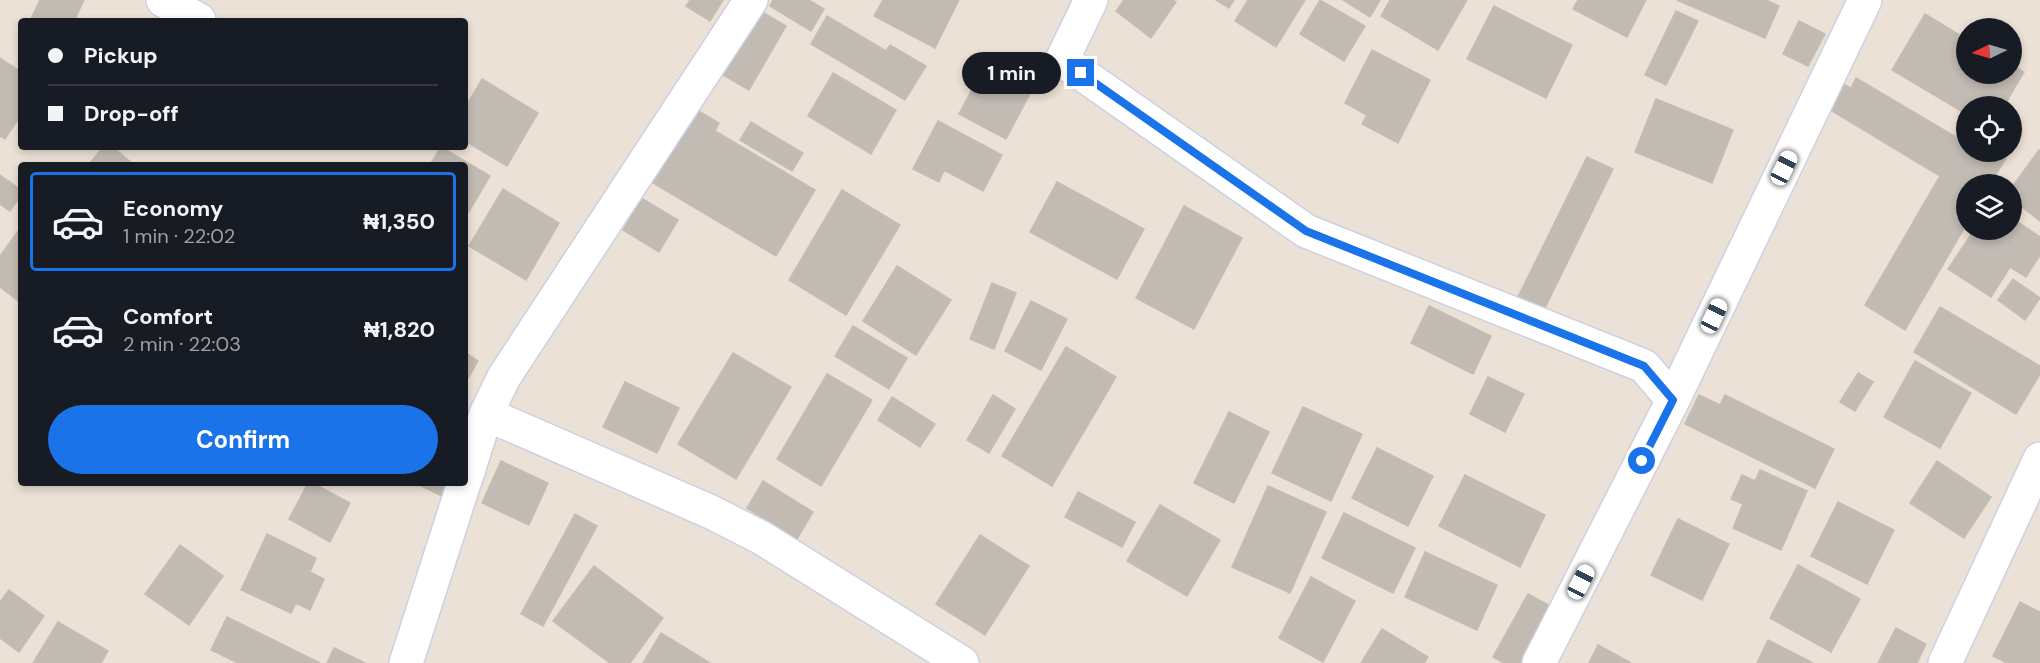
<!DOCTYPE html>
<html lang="en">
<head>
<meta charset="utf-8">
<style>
	:root { --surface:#171b24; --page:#20242c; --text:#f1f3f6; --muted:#9ea1a6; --line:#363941; --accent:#1a73e8 }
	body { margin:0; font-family:"DM Sans",sans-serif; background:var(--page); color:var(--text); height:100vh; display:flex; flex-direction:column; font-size:22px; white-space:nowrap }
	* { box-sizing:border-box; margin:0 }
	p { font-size:20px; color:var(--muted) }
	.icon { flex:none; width:33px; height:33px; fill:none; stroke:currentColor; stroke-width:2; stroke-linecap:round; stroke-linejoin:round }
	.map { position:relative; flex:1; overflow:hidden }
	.side { position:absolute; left:18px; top:162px; width:450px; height:324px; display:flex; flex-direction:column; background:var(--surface); border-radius:6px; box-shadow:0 3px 9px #0003 }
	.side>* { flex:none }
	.banner { position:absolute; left:18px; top:18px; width:450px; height:132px; border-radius:6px; box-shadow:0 3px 9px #0003; display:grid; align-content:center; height:132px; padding:0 30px; background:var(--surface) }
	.needle { width:39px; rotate:265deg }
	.tools { position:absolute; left:1956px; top:18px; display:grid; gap:12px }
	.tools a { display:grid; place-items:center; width:66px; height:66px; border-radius:50%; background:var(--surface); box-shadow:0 3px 9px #0003; font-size:30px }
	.end { position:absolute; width:27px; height:27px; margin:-14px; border:8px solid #1a73e8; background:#fff; box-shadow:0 0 0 3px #fff }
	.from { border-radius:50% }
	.bubble { position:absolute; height:42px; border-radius:21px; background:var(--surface); box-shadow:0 3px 9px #0003; font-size:20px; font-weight:700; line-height:42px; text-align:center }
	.car { position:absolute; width:18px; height:36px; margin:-18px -9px; border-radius:8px; box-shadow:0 0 4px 2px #0007; background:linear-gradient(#fff 24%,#345 0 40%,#fff 0 76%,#345 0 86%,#fff 0) }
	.banner b { display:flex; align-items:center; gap:21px; height:57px; font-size:22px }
	.banner b+b { border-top:2px solid var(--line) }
	.banner i { width:15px; height:15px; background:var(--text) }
	ul { padding:10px 0 0; list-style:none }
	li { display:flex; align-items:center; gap:18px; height:99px; margin:0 12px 9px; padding:0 18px; border:3px solid transparent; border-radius:6px }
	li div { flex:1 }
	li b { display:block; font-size:22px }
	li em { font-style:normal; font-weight:700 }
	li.current { border-color:var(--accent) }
	li>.icon { width:54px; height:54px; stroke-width:1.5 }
	.action { display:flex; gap:12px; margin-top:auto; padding:12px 30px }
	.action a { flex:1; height:69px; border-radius:36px; background:var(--accent); color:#fff; font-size:24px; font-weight:700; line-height:69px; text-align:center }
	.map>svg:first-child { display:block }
	.building { fill:#c2bbb4; stroke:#c5bdb1; stroke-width:1.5 }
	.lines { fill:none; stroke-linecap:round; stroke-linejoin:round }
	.minor-casing { stroke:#ccd1e1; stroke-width:36 }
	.minor { stroke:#fff; stroke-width:33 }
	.route { stroke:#1a73e8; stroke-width:8 }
</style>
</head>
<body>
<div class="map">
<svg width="2040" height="663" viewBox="0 0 2040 663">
	<rect width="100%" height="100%" fill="#ebe1d6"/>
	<path class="building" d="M40 0H84L74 21H30Z
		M690 0H723L710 21 686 6Z
		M773 0H809L824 9 811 31 770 6Z
		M883 0H959L935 48 874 16Z
		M1124 0H1173L1176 2 1151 38 1116 11Z
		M1216 0H1234L1229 8Z
		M1248 0H1305L1276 47 1235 21Z
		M1320 0 1365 26 1344 61 1300 34Z
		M1343 0H1380L1370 17Z
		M1390 0H1467L1438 50 1381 16Z
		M1578 0H1646L1627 37 1573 9Z
		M1677 0H1766L1779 6 1765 38Z
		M1494 6 1572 45 1546 98 1467 59Z
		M754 7 786 26 749 90 716 71Z
		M1676 11 1698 21 1666 85 1645 75Z
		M1925 14 1966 39V74H2012V65L2024 72 2004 106H1966V114L1892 70Z
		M827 16 886 51 890 45 926 66 905 100 811 44Z
		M1799 21 1825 34 1808 66 1783 54Z
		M1372 50 1430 80 1398 143 1362 124 1367 115 1345 103Z
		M0 58 21 72V115L5 139 0 136Z
		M988 59 1035 84 1006 139 959 114Z
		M833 73 896 110 871 154 808 116Z
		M1856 78 1966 143V152H1994L2006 158 1990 184H1966V225L1905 330 1865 305 1940 176 1827 108 1841 83 1851 88Z
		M482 79 538 113 507 166 465 141V108Z
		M1656 99 1733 130 1712 183 1635 152Z
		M697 110 719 123 715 131 815 190 776 256 653 183Z
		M938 121 1002 155 983 191 944 170 939 182 913 169Z
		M751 122 803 153 792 171 740 140Z
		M103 147H113L134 165H90L89 164Z
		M441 147 490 176 465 218V165H430Z
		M2039 150H2040V221L2012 199V187Z
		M1587 157 1613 169 1544 310 1518 297Z
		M0 175 21 190V195L10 211 0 204Z
		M1057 182 1144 229 1117 279 1030 232Z
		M503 189 559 223 526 280 469 246Z
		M842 190 900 225 846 315 789 280Z
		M641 198 678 220 659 252 623 230Z
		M1184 206 1242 238 1194 329 1136 298Z
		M2012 218 2040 237V255L2026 277 2010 267 1991 297 1948 269 1974 230H2012Z
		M21 227V303L0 287V256Z
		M897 266 951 300 916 355 863 321Z
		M2013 279 2040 298 2025 320 1998 300Z
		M992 283 1016 293 994 349 970 339Z
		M1031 301 1067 319 1041 370 1005 351Z
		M1429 306 1491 336 1473 374 1411 343Z
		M1940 307 2040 366V374L2016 414 1914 352Z
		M853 326 907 358 889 389 835 356Z
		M1066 347 1116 377 1052 486 1002 456Z
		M465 352 478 361 465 384Z
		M733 353 791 387 736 479 678 444Z
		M1915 361 1971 393 1940 448 1884 417Z
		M1858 373 1873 382 1855 411 1840 402Z
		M827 374 872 400 821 486 777 459Z
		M1488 377 1524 394 1505 432 1470 414Z
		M625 382 679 408 657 453 603 427Z
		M993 395 1015 409 989 453 967 440Z
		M1699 395 1720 405 1725 395 1834 449 1815 488 1685 424Z
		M892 397 935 424 920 447 878 420Z
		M1303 407 1362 434 1331 501 1272 473Z
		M1229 412 1269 432 1234 503 1194 483Z
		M1377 448 1433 476 1408 526 1352 498Z
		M501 461 548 483 529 525 482 503Z
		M1937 461 1991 497 1964 538 1910 503Z
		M1760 470 1807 491 1781 550 1733 528 1743 504 1731 499 1742 475 1755 481Z
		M1465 475 1545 515 1520 567 1439 526Z
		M763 481 813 512 797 539 747 508Z
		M308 483H313L350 503 330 542 289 519Z
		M415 483H448L442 496Z
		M1268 486 1326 512 1290 593 1232 567Z
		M1078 492 1135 522 1122 547 1065 517Z
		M1838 502 1894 530 1867 584 1811 556Z
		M1160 505 1220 540 1187 596 1127 561Z
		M1344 513 1415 548 1393 593 1322 558Z
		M575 514 597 526 543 626 521 614Z
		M1678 519 1729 544 1702 600 1651 575Z
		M267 534 316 558 310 572 324 579 310 610 296 603 291 613 241 590Z
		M980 535 1029 566 985 635 936 604Z
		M180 545 223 576 189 625 145 594Z
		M1425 552 1497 585 1477 630 1405 597Z
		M1798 565 1860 599 1831 652 1770 618Z
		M594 566 663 618 630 663H610L553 621Z
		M1311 577 1355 601 1323 662 1279 638Z
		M9 590 44 616 19 652 0 638V602Z
		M1528 594 1554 608 1523 663H1504L1493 657Z
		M2020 602 2040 612V663H2007L1993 656Z
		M227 617 320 663H238L211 650Z
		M58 622 108 651 101 663H33Z
		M1896 628 1926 644 1917 663H1878Z
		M1382 629 1428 657 1424 663H1361Z
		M661 633 710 663H643Z
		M1768 640 1813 663H1757Z
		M1598 645 1631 663H1589Z
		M334 648 365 663H327Z"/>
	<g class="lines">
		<defs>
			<path id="minor" d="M163 0 199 20
				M1091 0 1062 60 1306 231 1644 366 1673 400
				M486 414 711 512 762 538 962 663
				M465 481 486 414 504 377 751 0
				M406 663 464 483
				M1539 663 1673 400 1865 0
				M1945 663 2040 459"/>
		</defs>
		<use href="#minor" class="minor-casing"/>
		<use href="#minor" class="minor"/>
	</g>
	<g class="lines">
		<path class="route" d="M1081 73 1306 231 1644 366 1673 400 1642 461"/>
	</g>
</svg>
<div class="tools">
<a><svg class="needle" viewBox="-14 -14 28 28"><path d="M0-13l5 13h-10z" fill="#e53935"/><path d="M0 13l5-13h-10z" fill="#9ea1a6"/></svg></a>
<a><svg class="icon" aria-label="locate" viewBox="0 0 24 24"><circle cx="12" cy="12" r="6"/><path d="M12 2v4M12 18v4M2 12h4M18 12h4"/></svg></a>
<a><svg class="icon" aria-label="layers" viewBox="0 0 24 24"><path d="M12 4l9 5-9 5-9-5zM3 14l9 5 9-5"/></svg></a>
</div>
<i class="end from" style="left:1642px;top:461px"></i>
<i class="end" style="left:1081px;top:73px"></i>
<div class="bubble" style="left:962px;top:52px;width:99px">1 min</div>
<i class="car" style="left:1784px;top:168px;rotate:26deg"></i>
<i class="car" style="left:1714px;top:316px;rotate:25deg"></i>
<i class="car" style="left:1581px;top:582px;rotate:27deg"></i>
<div class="banner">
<b><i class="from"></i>Pickup</b>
<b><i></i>Drop-off</b>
</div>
<section class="side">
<ul>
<li class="current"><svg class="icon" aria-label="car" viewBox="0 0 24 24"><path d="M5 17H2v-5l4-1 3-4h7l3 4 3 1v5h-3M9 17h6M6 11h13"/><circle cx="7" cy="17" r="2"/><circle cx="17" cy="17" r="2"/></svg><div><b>Economy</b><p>1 min · 22:02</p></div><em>₦1,350</em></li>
<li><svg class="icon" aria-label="car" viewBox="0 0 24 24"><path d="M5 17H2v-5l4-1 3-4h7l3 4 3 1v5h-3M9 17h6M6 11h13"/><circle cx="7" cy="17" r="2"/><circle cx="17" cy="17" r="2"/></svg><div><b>Comfort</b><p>2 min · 22:03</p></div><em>₦1,820</em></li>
</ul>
<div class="action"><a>Confirm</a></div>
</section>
</div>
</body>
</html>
